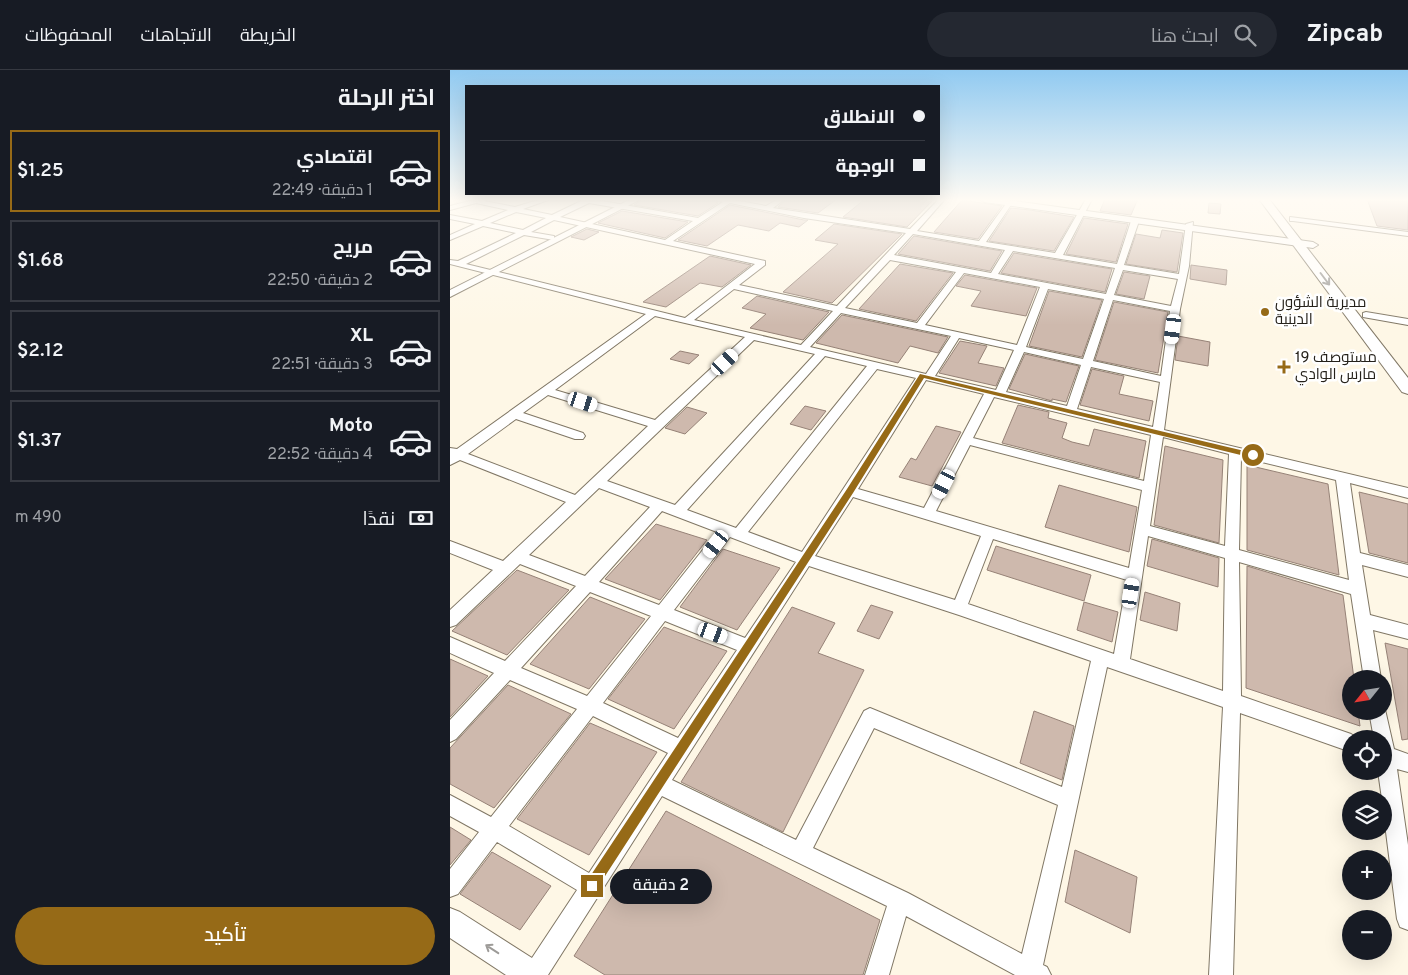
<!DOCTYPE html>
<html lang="ar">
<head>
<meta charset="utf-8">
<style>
	:root { --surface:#171b24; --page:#242831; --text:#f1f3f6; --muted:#9ea1a6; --line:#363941; --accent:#966a17 }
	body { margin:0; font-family:Overpass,Cairo,sans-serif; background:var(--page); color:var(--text); direction:rtl; height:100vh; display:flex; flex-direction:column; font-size:19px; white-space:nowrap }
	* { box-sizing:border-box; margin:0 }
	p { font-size:16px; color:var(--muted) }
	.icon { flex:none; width:28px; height:28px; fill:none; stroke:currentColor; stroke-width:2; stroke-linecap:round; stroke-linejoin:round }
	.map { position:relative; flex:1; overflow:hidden; direction:ltr }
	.side { display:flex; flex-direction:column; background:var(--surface); width:450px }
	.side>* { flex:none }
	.top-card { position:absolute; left:15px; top:15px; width:475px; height:110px; border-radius:0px; box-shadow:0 5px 20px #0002; direction:rtl; display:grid; align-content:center; height:110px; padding:0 15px; background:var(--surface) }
	.needle { width:32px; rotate:240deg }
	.fabs { position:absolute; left:892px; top:600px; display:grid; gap:10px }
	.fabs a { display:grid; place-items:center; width:50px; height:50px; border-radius:50%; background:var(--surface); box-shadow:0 5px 20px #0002; font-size:25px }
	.end { position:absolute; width:22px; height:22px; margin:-11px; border:6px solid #966a17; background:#fff; box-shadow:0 0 0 2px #fff }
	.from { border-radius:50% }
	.bubble { position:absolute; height:35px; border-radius:18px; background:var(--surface); box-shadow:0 5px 20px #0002; font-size:16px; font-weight:600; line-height:35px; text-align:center; direction:rtl }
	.car { position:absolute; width:15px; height:30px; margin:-15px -8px; border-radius:6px; box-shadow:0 0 4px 1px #0007; background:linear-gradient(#fff 24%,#345 0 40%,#fff 0 76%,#345 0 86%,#fff 0) }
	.top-card b { display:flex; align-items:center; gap:18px; height:48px; font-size:19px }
	.top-card b+b { border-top:1px solid var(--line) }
	.top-card i { width:12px; height:12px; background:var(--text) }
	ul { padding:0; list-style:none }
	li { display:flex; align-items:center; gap:15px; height:82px; margin:0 10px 8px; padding:0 5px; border:2px solid var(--line); border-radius:0px }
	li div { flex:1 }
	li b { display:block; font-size:19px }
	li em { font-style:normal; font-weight:600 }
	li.on { border-color:var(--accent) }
	li>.icon { width:45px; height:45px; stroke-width:1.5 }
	h2 { padding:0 15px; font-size:22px; line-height:60px }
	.pay { display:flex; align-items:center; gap:12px; height:55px; padding:0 15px; font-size:19px }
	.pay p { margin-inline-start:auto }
	.button { display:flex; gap:10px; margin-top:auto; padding:10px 15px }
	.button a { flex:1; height:58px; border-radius:30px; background:var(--accent); color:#fff; font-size:20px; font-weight:600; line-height:58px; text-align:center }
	header { display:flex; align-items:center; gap:30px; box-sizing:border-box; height:70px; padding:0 25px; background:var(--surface); border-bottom:1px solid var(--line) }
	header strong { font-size:24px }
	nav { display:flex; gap:28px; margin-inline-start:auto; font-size:18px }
	.search { width:350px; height:45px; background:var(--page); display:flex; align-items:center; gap:12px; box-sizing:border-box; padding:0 18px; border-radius:28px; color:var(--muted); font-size:19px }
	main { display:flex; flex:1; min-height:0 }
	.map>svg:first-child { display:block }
	.building { fill:#ceb9ad; stroke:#968277 }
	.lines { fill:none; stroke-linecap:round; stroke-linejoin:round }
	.minor-casing { stroke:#807765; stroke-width:2 }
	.tertiary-casing { stroke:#807765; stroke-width:2 }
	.secondary-casing { stroke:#807765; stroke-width:2 }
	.minor { fill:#fff; fill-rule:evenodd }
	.tertiary { fill:#fff; fill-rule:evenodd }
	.secondary { fill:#fff; fill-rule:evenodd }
	.oneway { stroke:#9d9b98 }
	.route { fill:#966a17 }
	.poi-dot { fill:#966a17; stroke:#fff; stroke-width:2 }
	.labels { text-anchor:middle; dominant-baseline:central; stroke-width:5; stroke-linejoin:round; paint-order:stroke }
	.far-poi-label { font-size:15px; fill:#25211a; stroke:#fff; text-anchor:start }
</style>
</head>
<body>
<header>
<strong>Zipcab</strong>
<div class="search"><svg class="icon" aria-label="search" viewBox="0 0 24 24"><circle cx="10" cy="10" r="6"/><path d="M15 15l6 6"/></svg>ابحث هنا</div>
<nav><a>الخريطة</a><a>الاتجاهات</a><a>المحفوظات</a></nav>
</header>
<main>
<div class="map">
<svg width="958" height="905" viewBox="0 0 958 905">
	<rect width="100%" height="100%" fill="#fef7e6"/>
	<path class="building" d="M193 129H261L263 131 268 133 248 146 184 135Z
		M337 129H387L368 143 328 137Z
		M415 129 457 130 484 129 457 157 393 147Z
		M655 129H671L687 131 681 145 650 141Z
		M917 129H958V160L927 156Z
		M512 130 552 136 528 169 484 162Z
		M759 133 771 134 770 144 758 143Z
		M280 135 354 150H358L349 157 330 153 319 161 288 155 257 176 228 170Z
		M561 138 580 140 624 147 604 181 539 171Z
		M172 141 238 152 215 168 148 153Z
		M634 148 678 154 666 192 616 184Z
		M384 154 452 164 382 233 333 222 388 174 365 170Z
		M137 159 149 162 134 170 121 167Z
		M712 160 733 163 727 202 676 194 686 164 710 168Z
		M464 166 552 181 540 201 448 184Z
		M564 183 662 199 655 222 551 203Z
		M260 186 301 195 272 217 250 213 216 237 193 232Z
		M450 194 503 203 466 251 409 239Z
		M741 195 777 200 776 215 740 209Z
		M674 202 700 206 694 229 666 224Z
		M515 205 587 218 576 246 521 236 531 221 506 216Z
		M599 221 652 230 632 287 579 276Z
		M307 226 379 242 353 270 300 258 316 244 292 238Z
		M664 232 718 242 708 303 645 290Z
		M392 245 498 267 488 283 460 276 448 293 366 273Z
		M728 266 760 272 758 296 725 290Z
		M510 271 537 276 528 293 554 298 546 316 489 303Z
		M230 281 249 285 239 294 220 289Z
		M575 284 629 296 616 332 602 329V331L559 319Z
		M642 299 674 306 669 324 703 331 699 351 630 335Z
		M568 335 599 342 598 348 617 353 612 368 622 372 639 376 644 359 696 371 689 408 552 373Z
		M355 336 376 341 361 360 340 354Z
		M237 337 257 343 235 364 215 358Z
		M486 356 511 362 482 416 449 407 461 388 466 390Z
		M715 376 773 390 769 473 704 455Z
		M797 395 878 414 889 505 797 480Z
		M609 415 687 437 679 482 595 457Z
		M909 422 958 434V493L919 483Z
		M206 454 257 470 210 530 155 509Z
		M702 469 769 488 768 517 697 496Z
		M546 476 641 505 634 531 537 500Z
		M273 479 330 498 287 560 230 537Z
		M797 496 893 525 904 609H901V641H908L910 656 796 618Z
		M67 500 119 520 57 585 2 561Z
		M695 522 730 533 727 561 690 550Z
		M140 527 195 549 139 619 80 594Z
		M634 532 668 542 662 572 627 560Z
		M421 535 443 542 429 569 407 561Z
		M342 537 385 553 368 583 414 600 333 762 231 712Z
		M214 557 277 581 224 659 158 629Z
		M935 573 958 579V669L952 670Z
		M0 589 38 606 0 647Z
		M58 615 121 644 44 738 0 714V678Z
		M584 641 624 656 612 710 570 693Z
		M140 653 207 682 139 785 67 749Z
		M216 741 430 850 413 905H155L124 886Z
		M0 757 21 770 0 795Z
		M625 780 687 807 680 863 615 832Z
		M42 782 101 816 70 860 10 824Z"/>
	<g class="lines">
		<defs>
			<path id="minor" d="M27 129H36L34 131 65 137 91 129H99L98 130 73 139 102 145 131 131 127 129H141L248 148 273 132 264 130 263 129H279L316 136 328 129H335L323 138 460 159 489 129H495L467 161 529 171 558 131 560 130 563 132 536 172 605 183 636 129H642L613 185 667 194 681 151 685 149 689 151 674 195 729 204 736 154 743 152 739 196 730 239 714 360 958 418V428L900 413 910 483 958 495V507L912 495 920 545 958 555V569L923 560 931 609H914L901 524 789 492 791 626 901 664 908 669H901V682L790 643 783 905H759L773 637 657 597 593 895 597 897 601 905H565L456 846 439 905H415L437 836 212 726 98 905H72L76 897 127 820 47 772 8 824 0 827V799L29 762 0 746V725L41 747 127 639 60 610 6 669 0 672V650L44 603 0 583V567L55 591 126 516 70 494 6 555 0 557V540L43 500 0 483V471L53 491 116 432 10 390 0 395V378L7 379 196 244 0 194V190L8 191 66 163 33 156 0 170V165L25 154 0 149V145L32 151 58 140 26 133 0 140V136ZM139 133 243 151 215 170 110 147ZM280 133 354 148 456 163 387 236 289 215 315 195V191L223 171ZM66 142 96 148 73 160 40 153ZM104 150 305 194 235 248 16 194 74 165 104 170V166L81 162ZM463 164 555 180 541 203 444 185ZM563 181 665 198 656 224 548 204ZM440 190 506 202 467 253 395 238ZM673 200 728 209 721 236 664 225ZM514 203 590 217 567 275 475 255ZM284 219 383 241 351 275 244 250ZM598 219 654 229 633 289 576 277ZM663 230 720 241 711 306 643 291ZM391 243 501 266 476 304 360 277ZM205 246 295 267 205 350 105 320ZM509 268 564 280 546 320 485 306ZM304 270 365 284 225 435 157 411ZM574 282 631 295 617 336 556 322ZM375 286 417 296 286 458 237 440ZM641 297 710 312 703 357 627 339ZM427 299 466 308 352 482 298 462ZM476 310 534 324 474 438 408 419ZM98 325 198 356 125 425 18 384 66 349 125 369H133L135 366 133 363 73 343ZM544 327 701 365 694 411 523 368ZM713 367 779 384 775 476 700 456ZM520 375 692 420 679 498 486 441ZM791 387 886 410 899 510 789 480ZM149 418 200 437 135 506 79 485ZM403 427 531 466 505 530 365 486ZM212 441 267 462 209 535 149 512ZM698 466 775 488 773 621 680 589ZM280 467 346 492 295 568 224 540ZM543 469 677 510 664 584 518 534ZM359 496 509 545 641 591 612 717 420 638 414 641 346 770 222 710ZM140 522 201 546 137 626 71 598ZM215 551 287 580 228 668 153 633ZM143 646 218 683 139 803 59 756ZM424 658 608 735 572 884 458 823 363 778Z
				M840 147 958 162V166L843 151H840Z
				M916 242 958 249V255L913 247V243Z
				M934 635 944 679 958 684V702L947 699 958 775V860L950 857 947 849 934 746V729H932L928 701H934V669H924L919 641H934Z"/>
			<path id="tertiary" d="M181 129H191L0 227V220Z
				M530 129H549L863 172 868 175 863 178 534 132Z
				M0 838 10 842 93 895 98 905H56L0 868Z"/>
			<path id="secondary" d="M809 129H819L958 308V324L952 322Z"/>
		</defs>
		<use href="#minor" class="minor-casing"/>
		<use href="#tertiary" class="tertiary-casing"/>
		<use href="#secondary" class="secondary-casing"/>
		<use href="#minor" class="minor"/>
		<use href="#tertiary" class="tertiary"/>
		<use href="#secondary" class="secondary"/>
	</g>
	<defs><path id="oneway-shaft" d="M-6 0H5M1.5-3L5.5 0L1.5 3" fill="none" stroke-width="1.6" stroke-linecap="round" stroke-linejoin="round" transform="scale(1.25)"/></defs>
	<g class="oneway">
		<use href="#oneway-shaft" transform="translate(875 209) rotate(53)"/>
		<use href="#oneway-shaft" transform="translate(42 879) rotate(-147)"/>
	</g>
	<linearGradient id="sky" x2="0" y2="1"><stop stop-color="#91caf1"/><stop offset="0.51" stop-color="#fffbf4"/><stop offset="1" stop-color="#fffbf4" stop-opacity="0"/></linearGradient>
	<rect width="958" height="255" fill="url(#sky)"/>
	<path class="route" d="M470 304 803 383 807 385 803 388 474 308 403 423 146 820 142 822 137 820 135 816 137 811 397 419Z"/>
	<g class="poi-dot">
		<circle cx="815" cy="242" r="5"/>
		<path d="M831.5 289.5h5v5h5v5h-5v5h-5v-5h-5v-5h5z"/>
	</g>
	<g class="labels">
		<g class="far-poi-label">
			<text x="825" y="233">مديرية الشؤون<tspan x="825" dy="17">الدينية</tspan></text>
			<text x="845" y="288">مستوصف 19<tspan x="845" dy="17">مارس الوادي</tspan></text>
		</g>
	</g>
</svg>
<div class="fabs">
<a><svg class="needle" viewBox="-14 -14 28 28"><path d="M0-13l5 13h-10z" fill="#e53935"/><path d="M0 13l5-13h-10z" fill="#9ea1a6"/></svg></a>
<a><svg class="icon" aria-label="locate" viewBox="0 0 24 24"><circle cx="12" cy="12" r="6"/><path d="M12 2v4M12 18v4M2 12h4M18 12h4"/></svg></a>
<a><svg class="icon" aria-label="layers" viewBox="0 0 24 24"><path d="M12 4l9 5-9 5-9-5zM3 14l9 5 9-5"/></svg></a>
<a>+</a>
<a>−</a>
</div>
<i class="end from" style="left:803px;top:385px"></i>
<i class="end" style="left:142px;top:816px"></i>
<div class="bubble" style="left:160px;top:799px;width:102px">2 دقيقة</div>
<i class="car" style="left:723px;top:259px;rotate:187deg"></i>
<i class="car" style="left:275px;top:292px;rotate:47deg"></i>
<i class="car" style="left:133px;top:332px;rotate:108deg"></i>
<i class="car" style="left:494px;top:414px;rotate:207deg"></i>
<i class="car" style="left:266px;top:474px;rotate:218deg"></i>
<i class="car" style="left:681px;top:523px;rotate:9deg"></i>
<i class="car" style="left:263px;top:563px;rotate:110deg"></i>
<div class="top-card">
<b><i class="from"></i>الانطلاق</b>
<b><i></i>الوجهة</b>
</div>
</div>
<section class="side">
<h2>اختر الرحلة</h2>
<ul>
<li class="on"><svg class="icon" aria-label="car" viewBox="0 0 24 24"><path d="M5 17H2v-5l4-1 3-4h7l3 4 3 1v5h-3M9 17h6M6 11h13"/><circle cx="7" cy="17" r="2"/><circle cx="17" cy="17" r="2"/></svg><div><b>اقتصادي</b><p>1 دقيقة · 22:49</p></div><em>$1.25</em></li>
<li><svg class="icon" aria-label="car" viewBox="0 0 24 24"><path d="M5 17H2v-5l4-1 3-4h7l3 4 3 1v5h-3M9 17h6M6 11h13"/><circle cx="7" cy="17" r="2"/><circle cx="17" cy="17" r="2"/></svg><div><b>مريح</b><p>2 دقيقة · 22:50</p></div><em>$1.68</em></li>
<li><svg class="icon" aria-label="car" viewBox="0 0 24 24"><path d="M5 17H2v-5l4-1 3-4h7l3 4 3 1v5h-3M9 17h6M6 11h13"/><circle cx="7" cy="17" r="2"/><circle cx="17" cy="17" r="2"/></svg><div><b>XL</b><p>3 دقيقة · 22:51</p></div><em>$2.12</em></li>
<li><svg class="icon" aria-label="car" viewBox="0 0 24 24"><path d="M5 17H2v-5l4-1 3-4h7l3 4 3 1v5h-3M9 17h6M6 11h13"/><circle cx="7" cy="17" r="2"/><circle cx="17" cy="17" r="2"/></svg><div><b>Moto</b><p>4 دقيقة · 22:52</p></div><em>$1.37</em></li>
</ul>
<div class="pay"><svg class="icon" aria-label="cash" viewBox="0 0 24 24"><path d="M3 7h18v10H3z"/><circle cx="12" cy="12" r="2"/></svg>نقدًا<p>490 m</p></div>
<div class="button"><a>تأكيد</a></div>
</section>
</main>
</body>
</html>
